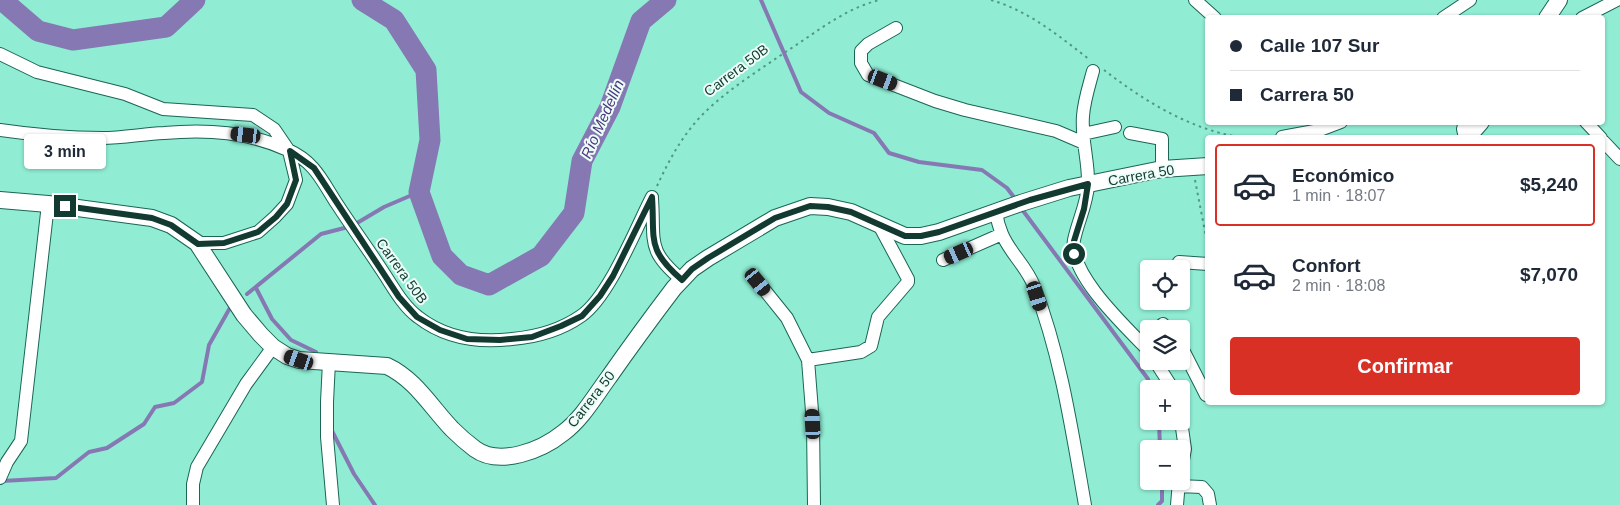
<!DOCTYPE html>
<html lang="es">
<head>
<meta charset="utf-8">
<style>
	:root { --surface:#fff; --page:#f6f6f7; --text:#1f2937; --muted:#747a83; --line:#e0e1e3; --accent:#d93025 }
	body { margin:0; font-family:Helvetica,sans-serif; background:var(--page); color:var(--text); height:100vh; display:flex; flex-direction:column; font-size:19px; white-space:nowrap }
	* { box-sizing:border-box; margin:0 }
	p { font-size:16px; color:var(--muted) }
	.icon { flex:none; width:28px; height:28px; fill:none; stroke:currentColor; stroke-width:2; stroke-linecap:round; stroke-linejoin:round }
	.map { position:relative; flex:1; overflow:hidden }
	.side { position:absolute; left:1205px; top:135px; width:400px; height:270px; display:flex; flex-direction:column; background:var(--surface); border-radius:5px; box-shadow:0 1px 4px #0004 }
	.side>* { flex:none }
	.hud { position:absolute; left:1205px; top:15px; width:400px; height:110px; border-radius:5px; box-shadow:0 1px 4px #0004; display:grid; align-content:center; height:110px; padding:0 25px; background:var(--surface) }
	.tools { position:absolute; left:1140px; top:260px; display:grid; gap:10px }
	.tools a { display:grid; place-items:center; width:50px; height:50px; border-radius:5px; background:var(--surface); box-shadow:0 1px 4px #0004; font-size:25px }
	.end { position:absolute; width:22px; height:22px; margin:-11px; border:6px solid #123a30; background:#fff; box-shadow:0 0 0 2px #fff }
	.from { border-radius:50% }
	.bubble { position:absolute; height:35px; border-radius:5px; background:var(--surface); box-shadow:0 1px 4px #0004; font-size:16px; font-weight:700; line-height:35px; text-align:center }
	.car { position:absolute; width:15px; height:30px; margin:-15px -8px; border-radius:6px; box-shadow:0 0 4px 1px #0007; background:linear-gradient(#222 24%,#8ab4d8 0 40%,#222 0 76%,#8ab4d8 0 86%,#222 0) }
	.hud b { display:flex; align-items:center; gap:18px; height:48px; font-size:19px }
	.hud b+b { border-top:1px solid var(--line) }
	.hud i { width:12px; height:12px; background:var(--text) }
	ul { padding:9px 0 0; list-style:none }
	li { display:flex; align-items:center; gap:15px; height:82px; margin:0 10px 8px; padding:0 15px; border:2px solid transparent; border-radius:5px }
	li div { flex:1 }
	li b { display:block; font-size:19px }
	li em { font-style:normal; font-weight:700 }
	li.current { border-color:var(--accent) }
	li>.icon { width:45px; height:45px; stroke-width:1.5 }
	.button { display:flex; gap:10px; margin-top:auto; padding:10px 25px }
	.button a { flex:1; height:58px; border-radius:5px; background:var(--accent); color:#fff; font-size:20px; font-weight:700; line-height:58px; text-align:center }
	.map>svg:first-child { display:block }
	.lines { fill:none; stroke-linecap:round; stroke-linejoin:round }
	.stream { stroke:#8678b3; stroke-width:4 }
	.river { stroke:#8678b3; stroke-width:21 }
	.minor-casing { stroke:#1a6555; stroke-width:14 }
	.major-casing { stroke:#1a6555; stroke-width:18 }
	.path { stroke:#539785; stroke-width:2; stroke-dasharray:2.5 4; stroke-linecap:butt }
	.minor { stroke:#fff; stroke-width:12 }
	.major { stroke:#fff; stroke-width:16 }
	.route { stroke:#123a30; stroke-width:6 }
	.labels { text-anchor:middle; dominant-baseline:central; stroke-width:4; stroke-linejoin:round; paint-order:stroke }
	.street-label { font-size:14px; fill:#123a30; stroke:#ecfdf8 }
	.water-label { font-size:15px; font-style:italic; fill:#4b357d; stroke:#ecfdf8 }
</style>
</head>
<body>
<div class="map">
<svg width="1620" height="505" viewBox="0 0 1620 505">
	<rect width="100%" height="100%" fill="#90edd4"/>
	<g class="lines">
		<path class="stream" d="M761 0 801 92 829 113 874 133 889 153 919 162 982 170 1007 188 1016 200
			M1021 208 1148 379 1150 389
			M256 288 272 319 291 340 316 352
			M247 294 321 234 352 226 384 207 419 192
			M1159 421 1160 449
			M331 429 354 474 375 505
			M2 481 56 478 89 452 107 448 144 424 155 407 174 403 202 382 209 345 231 306
			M1158 505 1162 501V481"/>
		<path class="river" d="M2 0 38 31 73 40 166 27 195 0
			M362 0 394 20 426 70 430 140 419 192 442 256 461 275 489 285 541 256 574 213 582 161 610 107 641 21 666 0"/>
		<defs>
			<path id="minor" d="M1195 0 1215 18
				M1443 18 1470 0
				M1582 18 1617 0
				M896 28 868 44 861 51V63L868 75 935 101 965 110 1056 131 1084 143
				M0 54 37 72 125 94 163 109 253 115 274 129 289 151 296 180 287 204 275 217 258 232 224 243H197
				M1093 71C1089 86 1084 101 1083 116 1081 139 1089 162 1088 185 1087 204 1078 221 1074 240 1068 274 1127 328 1149 351
				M1465 122 1463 129 1465 138
				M1586 122 1601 138
				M0 130C34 135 68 138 102 138 123 138 143 134 164 133 208 129 248 132 288 150 315 162 322 181 337 204 352 227 368 249 383 272 393 287 403 306 418 317 445 338 479 343 512 339 535 337 561 330 581 316 609 297 636 228 652 197
				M1130 133 1162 139V169
				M1083 134 1115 127
				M1282 137 1320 130 1341 122
				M1602 140 1620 159
				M652 199C655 242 646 250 682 280
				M996 212C997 219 999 227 1002 234 1010 253 1026 266 1034 286 1061 356 1072 431 1085 505
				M943 260 1002 234
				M1179 262 1208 264
				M758 282 787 318 808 360
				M1157 329 1163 324 1166 329
				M1181 346 1206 395
				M1155 361 1173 389
				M329 362 327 402V437L333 505
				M1181 421 1185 449 1181 471
				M0 478 7 462 21 441 48 204
				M1178 486 1202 487 1208 494 1210 505
				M193 505V484L197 467 246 384 273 347
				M814 505 813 424 808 360 861 352 871 346 878 317 908 282V279L879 225
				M1177 505 1179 481"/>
			<path id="major" d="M1547 18 1559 0
				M1467 138 1481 122
				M0 200 48 204 152 218 171 225 197 243 244 315 261 335 273 347 287 356 299 360 387 366C415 379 431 407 452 429 459 436 467 443 475 449 500 467 542 450 563 433 582 419 595 396 609 377 630 347 652 317 674 288L692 269 708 258 775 218 810 206 828 207 851 212 905 236H921L939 232 1021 203 1069 188 1162 169 1208 166"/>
		</defs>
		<use href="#minor" class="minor-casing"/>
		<use href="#major" class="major-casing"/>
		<path class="path" d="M991 0C1029 11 1059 36 1090 60
			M1104 70C1143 100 1189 129 1239 137 1248 138 1260 137 1270 137
			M1195 180 1208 247
			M657 186C669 160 682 136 702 115 727 90 758 71 787 51 817 32 845 8 880 0"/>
		<use href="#minor" class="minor"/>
		<use href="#major" class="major"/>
	</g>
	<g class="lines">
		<path class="route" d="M65 206 152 218 171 225 198 244 224 243 258 232 276 217 287 204 296 180 290 151 314 168 399 297 417 317 440 330 467 339 500 340 532 337 561 326 582 316 600 296 613 276 652 197C655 240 646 249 682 280L692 269 708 258 775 218 810 206 828 207 851 212 905 236H921L939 232 1030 200 1088 184 1084 209 1074 241V254"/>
	</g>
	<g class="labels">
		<g class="street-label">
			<text transform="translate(736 70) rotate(-37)">Carrera 50B</text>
			<text transform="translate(1141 175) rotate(-10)">Carrera 50</text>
			<text transform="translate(402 271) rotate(54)">Carrera 50B</text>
			<text transform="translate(591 399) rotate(-52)">Carrera 50</text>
		</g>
		<g class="water-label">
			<text transform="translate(602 119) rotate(-66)">Río Medellín</text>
		</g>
	</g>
</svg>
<div class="tools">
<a><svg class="icon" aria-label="locate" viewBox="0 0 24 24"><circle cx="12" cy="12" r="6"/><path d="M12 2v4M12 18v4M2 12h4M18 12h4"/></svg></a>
<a><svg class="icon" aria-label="layers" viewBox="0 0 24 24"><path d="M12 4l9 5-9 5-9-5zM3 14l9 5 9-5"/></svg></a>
<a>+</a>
<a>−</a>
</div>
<i class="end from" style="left:1074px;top:254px"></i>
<i class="end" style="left:65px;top:206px"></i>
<div class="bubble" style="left:24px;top:134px;width:82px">3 min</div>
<i class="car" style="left:883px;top:80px;rotate:111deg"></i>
<i class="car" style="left:246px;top:135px;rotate:277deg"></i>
<i class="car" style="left:959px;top:253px;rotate:246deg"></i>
<i class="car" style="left:758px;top:282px;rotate:141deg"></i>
<i class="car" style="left:1037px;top:296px;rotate:162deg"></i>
<i class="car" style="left:299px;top:360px;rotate:289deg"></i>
<i class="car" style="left:813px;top:424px;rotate:357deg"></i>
<div class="hud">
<b><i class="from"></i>Calle 107 Sur</b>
<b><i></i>Carrera 50</b>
</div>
<section class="side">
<ul>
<li class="current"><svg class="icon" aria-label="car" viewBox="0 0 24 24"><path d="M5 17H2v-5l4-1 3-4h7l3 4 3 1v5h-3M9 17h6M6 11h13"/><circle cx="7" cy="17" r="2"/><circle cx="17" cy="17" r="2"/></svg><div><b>Económico</b><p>1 min · 18:07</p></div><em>$5,240</em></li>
<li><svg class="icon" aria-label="car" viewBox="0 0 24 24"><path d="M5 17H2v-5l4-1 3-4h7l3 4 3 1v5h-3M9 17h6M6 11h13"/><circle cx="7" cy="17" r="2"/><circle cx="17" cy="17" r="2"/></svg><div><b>Confort</b><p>2 min · 18:08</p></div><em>$7,070</em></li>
</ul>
<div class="button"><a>Confirmar</a></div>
</section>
</div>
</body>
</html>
